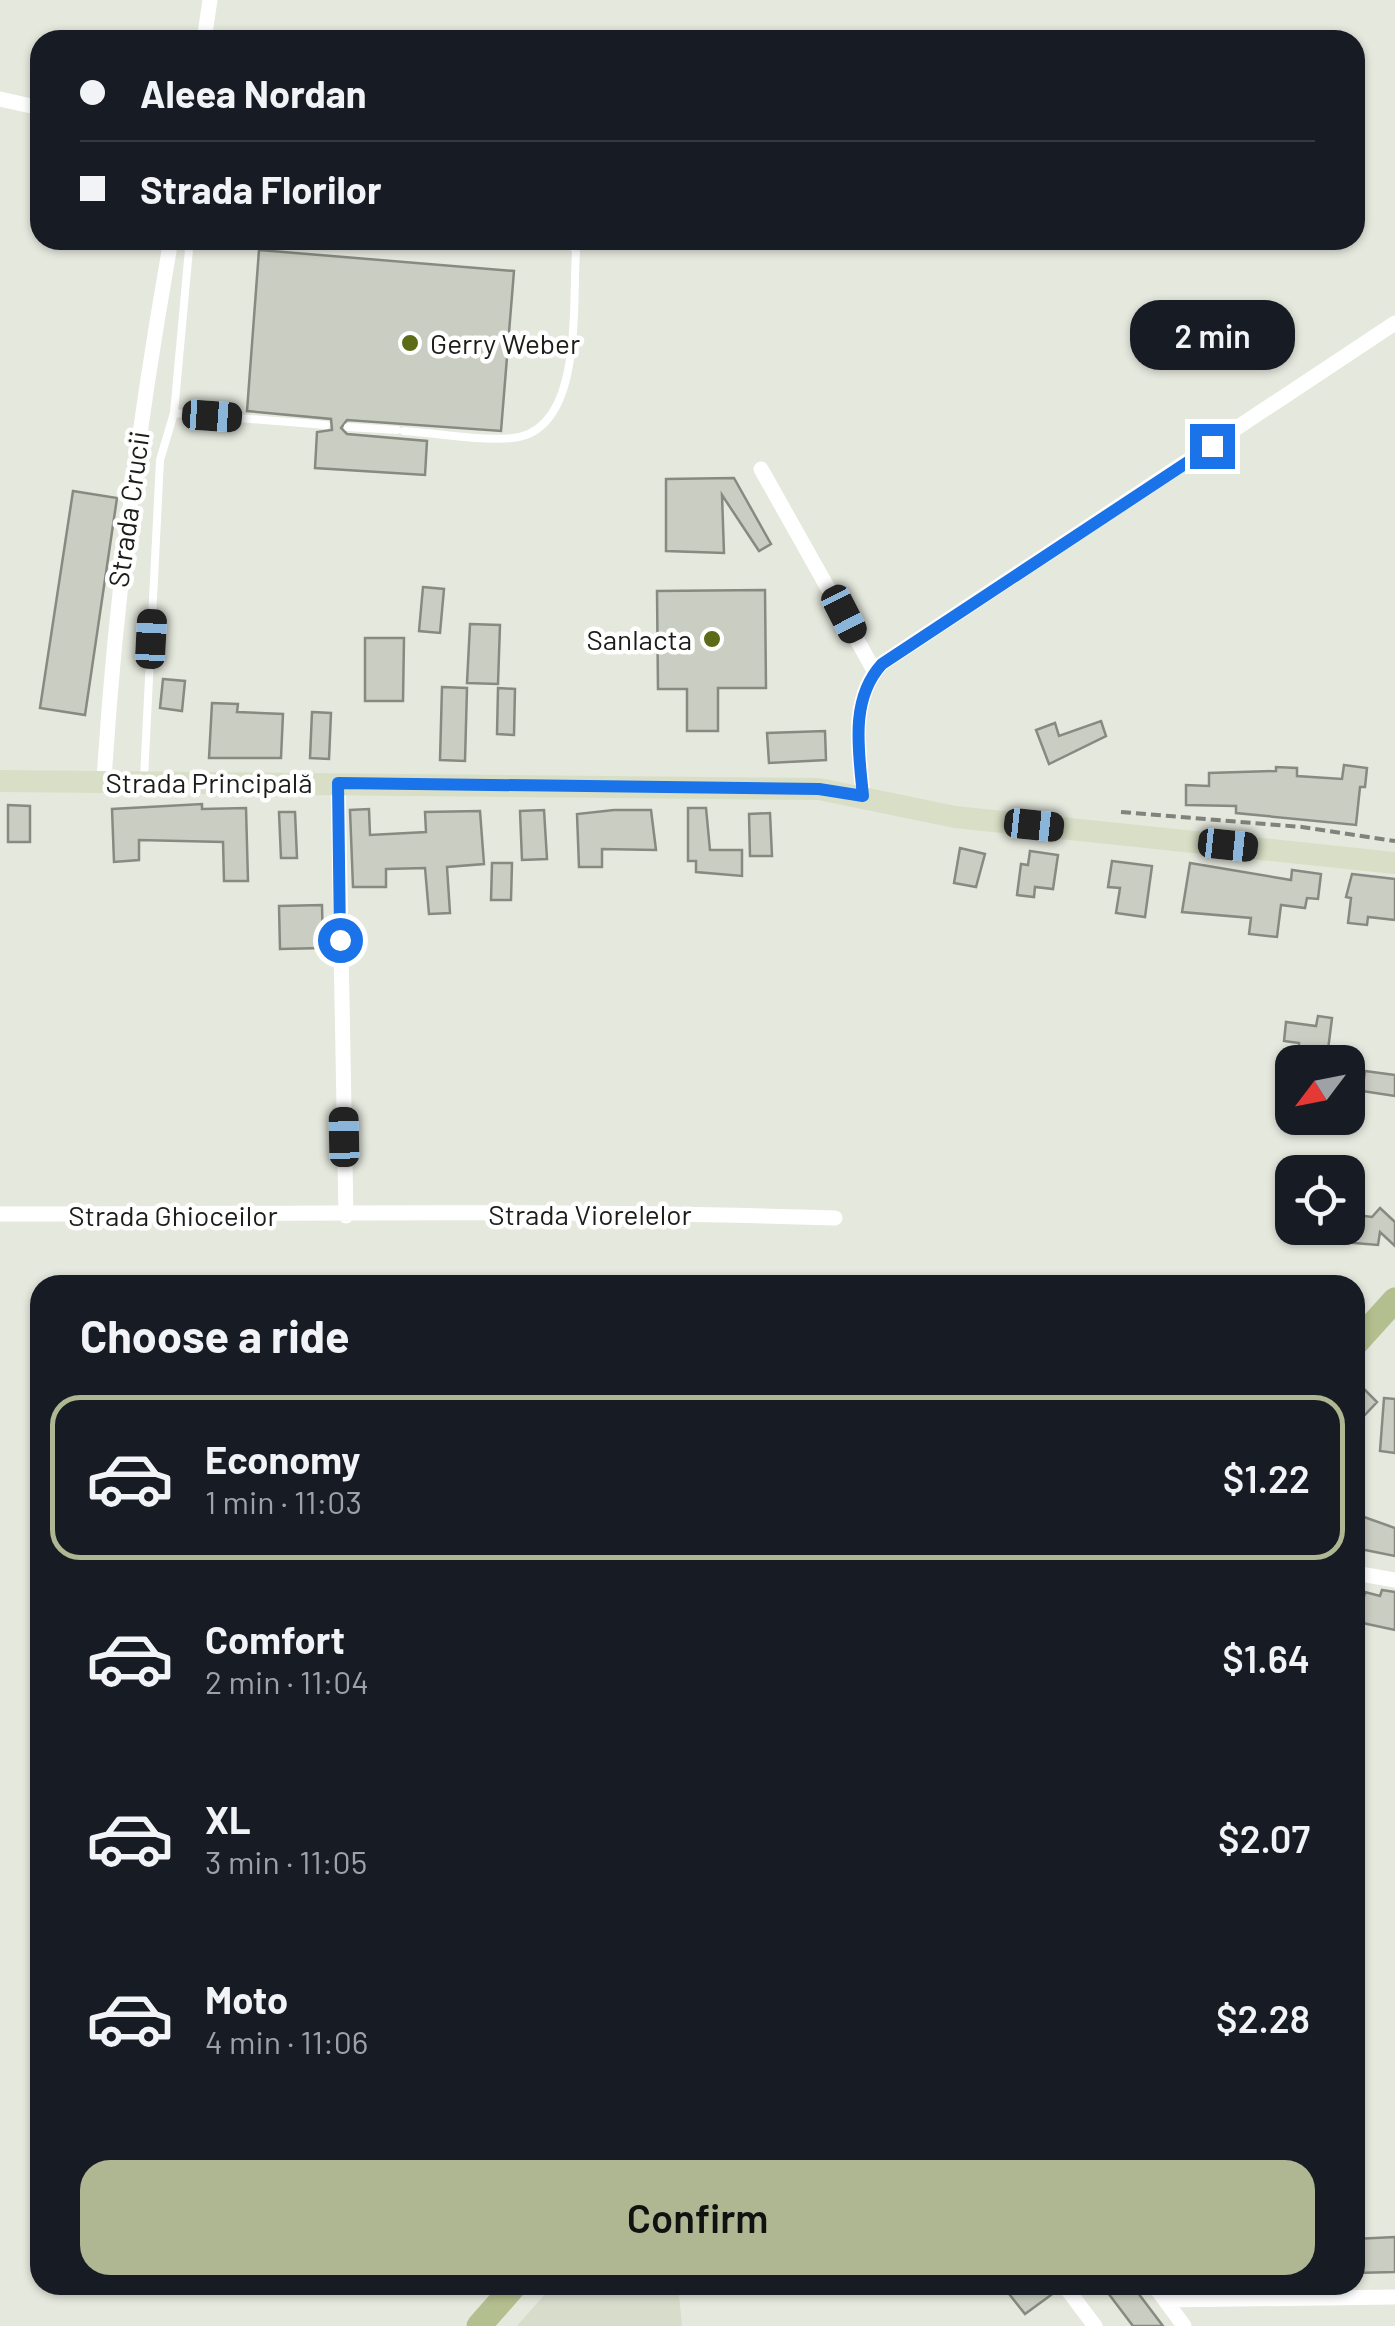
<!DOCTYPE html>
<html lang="en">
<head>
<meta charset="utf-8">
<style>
	:root { --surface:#171b24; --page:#242831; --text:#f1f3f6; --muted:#9ea1a6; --line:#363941; --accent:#aeb692 }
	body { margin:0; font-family:Barlow,sans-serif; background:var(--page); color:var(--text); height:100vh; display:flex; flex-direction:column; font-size:38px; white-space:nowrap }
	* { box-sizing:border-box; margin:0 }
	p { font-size:32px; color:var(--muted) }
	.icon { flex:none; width:55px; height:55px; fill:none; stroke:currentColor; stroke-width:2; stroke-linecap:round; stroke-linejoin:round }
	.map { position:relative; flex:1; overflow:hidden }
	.side { position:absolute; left:30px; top:1275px; width:1335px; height:1020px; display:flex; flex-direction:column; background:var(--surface); border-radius:30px; box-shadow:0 2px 8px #0004 }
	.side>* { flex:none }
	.top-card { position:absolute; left:30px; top:30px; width:1335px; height:220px; border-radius:30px; box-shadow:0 2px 8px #0004; display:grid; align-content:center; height:220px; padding:0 50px; background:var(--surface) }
	.needle { width:65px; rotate:238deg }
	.fabs { position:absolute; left:1275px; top:1045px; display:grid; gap:20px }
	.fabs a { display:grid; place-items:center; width:90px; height:90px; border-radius:20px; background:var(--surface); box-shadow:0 2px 8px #0004; font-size:50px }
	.end { position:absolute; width:45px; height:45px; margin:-22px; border:12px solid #1a73e8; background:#fff; box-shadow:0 0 0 5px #fff }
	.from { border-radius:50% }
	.bubble { position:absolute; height:70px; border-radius:30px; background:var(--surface); box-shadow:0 2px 8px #0004; font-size:32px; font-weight:600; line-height:70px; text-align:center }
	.car { position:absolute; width:30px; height:60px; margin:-30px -15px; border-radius:12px; box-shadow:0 0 8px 2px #0007; background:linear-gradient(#222 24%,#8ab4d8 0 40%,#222 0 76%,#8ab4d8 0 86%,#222 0) }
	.top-card b { display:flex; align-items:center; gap:35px; height:95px; font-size:38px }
	.top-card b+b { border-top:2px solid var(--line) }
	.top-card i { width:25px; height:25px; background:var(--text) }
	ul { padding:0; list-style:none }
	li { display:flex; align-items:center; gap:30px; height:165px; margin:0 20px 15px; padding:0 30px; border:5px solid transparent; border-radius:30px }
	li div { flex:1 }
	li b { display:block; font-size:38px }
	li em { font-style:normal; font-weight:600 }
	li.on { border-color:var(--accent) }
	li>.icon { width:90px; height:90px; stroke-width:1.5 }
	h2 { padding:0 50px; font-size:45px; line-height:120px }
	.cta { display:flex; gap:20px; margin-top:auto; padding:20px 50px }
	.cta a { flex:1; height:115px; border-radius:30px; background:var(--accent); color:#111; font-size:40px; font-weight:600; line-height:115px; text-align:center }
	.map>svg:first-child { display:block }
	.built { fill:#d7dccb }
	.building { fill:#cacdc2; stroke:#878a80; stroke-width:2.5 }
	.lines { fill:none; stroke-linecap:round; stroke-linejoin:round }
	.path { stroke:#80827b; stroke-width:4; stroke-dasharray:10 5; stroke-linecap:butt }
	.lane { stroke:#fff; stroke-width:8 }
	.street { stroke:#fff; stroke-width:15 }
	.secondary { stroke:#d9dfc6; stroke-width:22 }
	.primary { stroke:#b3bf8e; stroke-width:25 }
	.route { stroke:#1a73e8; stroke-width:12 }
	.poi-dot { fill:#5b6b17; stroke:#fff; stroke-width:4 }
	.labels { text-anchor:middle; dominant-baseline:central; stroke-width:9; stroke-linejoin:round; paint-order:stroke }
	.poi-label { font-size:28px; fill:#1c1d19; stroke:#fff; text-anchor:start }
	.street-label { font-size:28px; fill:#1c1d19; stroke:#fff }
</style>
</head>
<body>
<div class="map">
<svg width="1395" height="2326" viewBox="0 0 1395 2326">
	<rect width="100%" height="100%" fill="#e5e8dd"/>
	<path class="built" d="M553 2285H678L682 2326H517Z"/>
	<path class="building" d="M259 250 514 271 501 431 347 420 341 428 347 434 427 441 425 475 315 468 317 432 332 430 331 419 247 411Z
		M734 478 771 544 759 551 722 495 724 553 666 551V479Z
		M73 491 117 498 85 715 40 708Z
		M423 587 444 589 440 633 419 631Z
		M765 590 766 688H718V731H687V689H658L657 591Z
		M470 624 500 625 498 684 467 683Z
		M365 638H404L403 701H365Z
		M163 679 185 681 182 711 160 708Z
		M442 687 467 688 465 761 440 760Z
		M498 688 515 689 514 735 497 734Z
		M212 703 238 704 237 712 283 714 281 758H209Z
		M312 712 331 713 329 759 310 758Z
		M1101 721 1106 736 1049 764 1036 730 1055 723 1059 736Z
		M825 731 826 760 769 763 767 733Z
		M1344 765 1367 768 1365 787H1360L1356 825 1236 813V806L1186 805V785L1209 786V773L1276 771V767L1297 768V776L1342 779Z
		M202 804V809L246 808 248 881H224L223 842 139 840V860L114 862 112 809Z
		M8 805 30 806V842H8Z
		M688 808H706L710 850H742V876L696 872V861H688Z
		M369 809 370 835 426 832 425 812 480 811 484 864 447 867 450 913 429 914 425 868 386 869V887H353L350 810Z
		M544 810 547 859 522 860 520 811Z
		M614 810H651L656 850 602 849V867H579L577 814Z
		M279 812H295L297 858H281Z
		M770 813 772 856H750L749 814Z
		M960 848 985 854 976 887 954 883Z
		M1030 851 1058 855 1053 889 1035 887 1034 897 1017 895 1021 864 1028 865Z
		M1112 861 1152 866 1145 917 1116 913 1120 888 1108 887Z
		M492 863H512L511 900H491Z
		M1190 863 1291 880 1292 870 1321 874 1318 899 1307 898 1305 908 1281 905 1277 937 1249 934 1251 918 1182 912Z
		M1352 874 1395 879V920L1368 917 1367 925 1348 923 1351 898 1346 897Z
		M322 905 323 948 280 949 279 906Z
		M1318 1016 1332 1018 1327 1058 1298 1054 1299 1043 1284 1041 1286 1022 1316 1026Z
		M1365 1071 1395 1075V1096L1362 1091Z
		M1380 1208 1395 1222V1246L1380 1232 1378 1245 1343 1242 1348 1214 1372 1217Z
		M1362 1387 1377 1402 1362 1418 1355 1411V1395Z
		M1384 1398 1395 1399V1453L1380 1451Z
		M1364 1517 1395 1528V1556L1355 1548V1519Z
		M1382 1590 1395 1592V1630L1358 1622 1365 1592 1380 1596Z
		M1395 2237V2272L1355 2273V2239Z
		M1002 2285H1044L1051 2295 1025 2314Z
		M1102 2285H1132L1163 2326H1133Z"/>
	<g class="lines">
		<path class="path" d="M1121 812 1302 827 1395 841"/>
		<path class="lane" d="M174 413 326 425
			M348 427 397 430
			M404 431C438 433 477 441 512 438 584 432 572 305 576 252L571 240
			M144 778 160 460 174 413 189 249 195 240"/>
		<path class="street" d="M204 40 210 0
			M0 99 40 108
			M761 469 875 672
			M104 781C115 598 139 420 171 240
			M338 783 346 1216
			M863 796C859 751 849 701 881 664L1395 323
			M0 1214C278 1214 557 1209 835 1218
			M1355 1573 1395 1580
			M1064 2285 1095 2326
			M1154 2285 1184 2326
			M1165 2300 1395 2297"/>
		<path class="secondary" d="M0 781 819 789 955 817 1395 863"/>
		<path class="primary" d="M1355 1344 1395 1300
			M479 2326 515 2285"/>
	</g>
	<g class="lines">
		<path class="route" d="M340 940 338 783 819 789 863 796C859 752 849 700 882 664L1212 446"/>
	</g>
	<g class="poi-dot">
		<circle cx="410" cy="343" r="10"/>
		<circle cx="712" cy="639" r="10"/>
	</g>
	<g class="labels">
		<g class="poi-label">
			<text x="430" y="343">Gerry Weber</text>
			<text x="692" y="639" text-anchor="end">Sanlacta</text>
		</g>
		<g class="street-label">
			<text transform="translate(128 509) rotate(-82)">Strada Crucii</text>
			<text x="209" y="782">Strada Principală</text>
			<text x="590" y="1214">Strada Viorelelor</text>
			<text x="173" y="1215">Strada Ghioceilor</text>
		</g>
	</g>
</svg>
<div class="fabs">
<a><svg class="needle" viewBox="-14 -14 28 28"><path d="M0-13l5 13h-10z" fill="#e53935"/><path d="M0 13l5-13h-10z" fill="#9ea1a6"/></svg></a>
<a><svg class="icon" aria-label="locate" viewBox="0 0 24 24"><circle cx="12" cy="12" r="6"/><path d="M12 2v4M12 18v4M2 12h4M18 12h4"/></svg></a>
</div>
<i class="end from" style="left:340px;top:940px"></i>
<i class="end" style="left:1212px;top:446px"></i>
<div class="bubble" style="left:1130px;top:300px;width:165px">2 min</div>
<i class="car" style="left:212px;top:416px;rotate:94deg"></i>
<i class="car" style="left:844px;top:614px;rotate:153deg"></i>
<i class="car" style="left:151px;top:639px;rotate:3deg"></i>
<i class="car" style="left:1034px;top:825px;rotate:96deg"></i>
<i class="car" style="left:1228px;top:845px;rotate:96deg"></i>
<i class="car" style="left:344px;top:1137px;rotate:359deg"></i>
<div class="top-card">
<b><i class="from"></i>Aleea Nordan</b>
<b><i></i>Strada Florilor</b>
</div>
<section class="side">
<h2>Choose a ride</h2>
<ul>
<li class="on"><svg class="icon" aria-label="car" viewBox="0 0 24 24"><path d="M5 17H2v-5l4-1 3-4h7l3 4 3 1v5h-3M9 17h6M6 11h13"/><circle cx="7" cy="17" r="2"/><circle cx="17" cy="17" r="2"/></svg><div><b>Economy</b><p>1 min · 11:03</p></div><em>$1.22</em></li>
<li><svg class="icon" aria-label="car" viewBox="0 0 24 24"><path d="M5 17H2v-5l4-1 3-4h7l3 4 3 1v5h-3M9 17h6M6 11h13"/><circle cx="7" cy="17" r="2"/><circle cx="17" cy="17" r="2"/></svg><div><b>Comfort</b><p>2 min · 11:04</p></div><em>$1.64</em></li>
<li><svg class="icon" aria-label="car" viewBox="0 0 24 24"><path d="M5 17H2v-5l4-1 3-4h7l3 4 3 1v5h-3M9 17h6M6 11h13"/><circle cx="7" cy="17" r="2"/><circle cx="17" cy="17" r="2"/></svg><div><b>XL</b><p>3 min · 11:05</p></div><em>$2.07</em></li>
<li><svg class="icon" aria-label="car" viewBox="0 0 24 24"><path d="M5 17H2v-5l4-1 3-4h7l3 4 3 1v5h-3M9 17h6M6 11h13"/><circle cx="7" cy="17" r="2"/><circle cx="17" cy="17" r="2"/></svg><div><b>Moto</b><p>4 min · 11:06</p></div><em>$2.28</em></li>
</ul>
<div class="cta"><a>Confirm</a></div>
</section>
</div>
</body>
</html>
